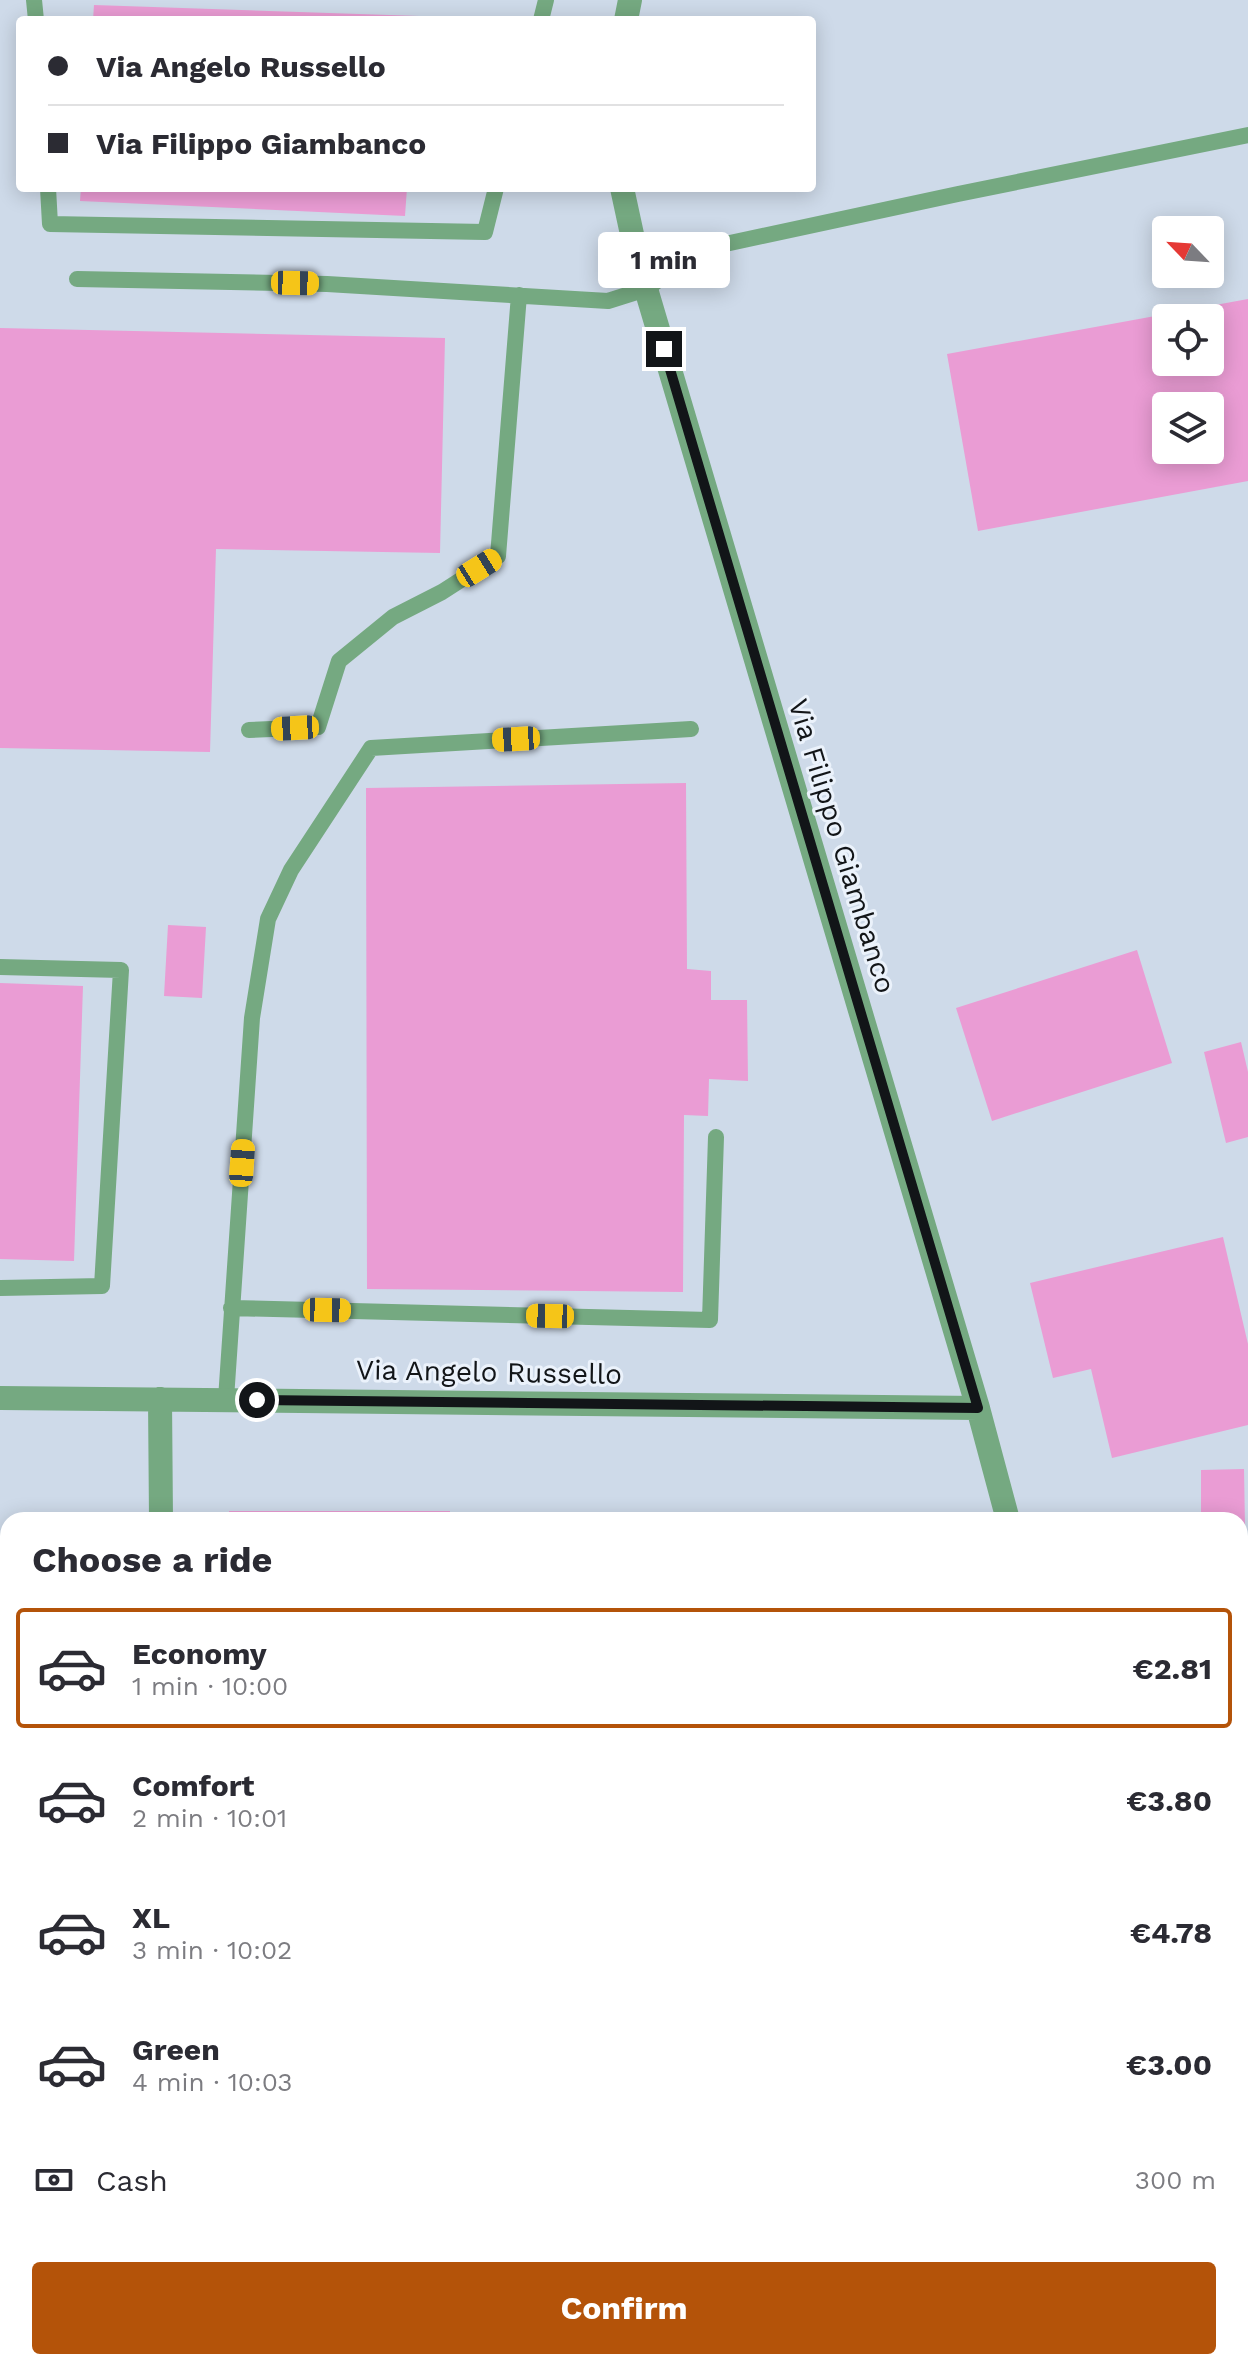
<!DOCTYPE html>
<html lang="en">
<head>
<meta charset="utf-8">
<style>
	:root { --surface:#fff; --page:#f7f7f7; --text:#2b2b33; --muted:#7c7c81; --line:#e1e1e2; --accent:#b45309 }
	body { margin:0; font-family:"Work Sans",sans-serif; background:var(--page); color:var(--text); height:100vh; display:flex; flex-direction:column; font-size:30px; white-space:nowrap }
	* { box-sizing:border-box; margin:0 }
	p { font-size:26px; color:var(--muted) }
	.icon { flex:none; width:44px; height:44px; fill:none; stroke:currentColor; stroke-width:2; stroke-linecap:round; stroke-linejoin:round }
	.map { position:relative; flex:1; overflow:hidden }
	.drawer { position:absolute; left:0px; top:1512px; width:1248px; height:858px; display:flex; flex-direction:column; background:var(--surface); border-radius:24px 24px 0 0; box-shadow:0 4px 20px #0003 }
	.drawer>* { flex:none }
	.hud { position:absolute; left:16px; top:16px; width:800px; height:176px; border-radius:8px; box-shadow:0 4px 20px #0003; display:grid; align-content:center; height:176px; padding:0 32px; background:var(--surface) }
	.needle { width:52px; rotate:295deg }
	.tools { position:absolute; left:1152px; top:216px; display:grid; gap:16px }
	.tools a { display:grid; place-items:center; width:72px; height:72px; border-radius:8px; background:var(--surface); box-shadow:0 4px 20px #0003; font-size:40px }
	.end { position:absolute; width:36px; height:36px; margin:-18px; border:10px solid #121518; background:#fff; box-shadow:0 0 0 4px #fff }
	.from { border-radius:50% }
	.bubble { position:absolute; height:56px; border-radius:8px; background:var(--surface); box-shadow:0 4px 20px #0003; font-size:26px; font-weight:700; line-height:56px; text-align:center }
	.car { position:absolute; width:24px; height:48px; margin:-24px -12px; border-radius:10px; box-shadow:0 0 6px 2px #0007; background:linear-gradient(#f5c518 24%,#345 0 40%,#f5c518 0 76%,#345 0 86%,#f5c518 0) }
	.hud b { display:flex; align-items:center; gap:28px; height:76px; font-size:30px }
	.hud b+b { border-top:2px solid var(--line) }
	.hud i { width:20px; height:20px; background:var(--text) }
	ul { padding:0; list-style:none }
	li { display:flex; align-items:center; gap:24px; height:120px; margin:0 16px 12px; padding:0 16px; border:4px solid transparent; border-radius:8px }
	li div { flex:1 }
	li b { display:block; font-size:30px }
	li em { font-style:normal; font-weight:700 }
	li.selected { border-color:var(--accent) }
	li>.icon { width:72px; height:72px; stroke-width:1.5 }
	h2 { padding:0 32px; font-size:36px; line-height:96px }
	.pay { display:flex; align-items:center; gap:20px; height:88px; padding:0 32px; font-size:30px }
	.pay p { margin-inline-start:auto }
	.cta { display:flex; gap:16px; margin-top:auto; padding:16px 32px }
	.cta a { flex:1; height:92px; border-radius:8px; background:var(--accent); color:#fff; font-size:32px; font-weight:700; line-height:92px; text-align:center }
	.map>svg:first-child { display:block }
	.built { fill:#cedae9; fill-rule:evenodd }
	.green { fill:#b4dd90 }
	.building { fill:#ea9cd4; fill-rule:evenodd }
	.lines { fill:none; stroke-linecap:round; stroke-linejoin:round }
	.service { stroke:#75a981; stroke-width:16 }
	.minor { stroke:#75a981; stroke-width:24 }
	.route { stroke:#121518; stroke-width:10 }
	.labels { text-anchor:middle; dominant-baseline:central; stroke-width:6; stroke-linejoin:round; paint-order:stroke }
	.street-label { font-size:28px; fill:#121518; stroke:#ebf2fb }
</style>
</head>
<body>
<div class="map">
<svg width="1248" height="2369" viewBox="0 0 1248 2369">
	<rect width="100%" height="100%" fill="#dee5ee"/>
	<path class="built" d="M0 0H1248V2369H0ZM20 20H812V188H20ZM1166 230H1210V274H1166ZM1166 318H1210V362H1166ZM1166 406H1210V450H1166ZM8 1520H1240V2362H8Z"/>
	<path class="green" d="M1240 1582H1248V2118H1240Z"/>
	<path class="building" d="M94 5 449 17V20H93Z
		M81 188H407L405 216 80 201Z
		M1248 299V481L978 531 947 354ZM1166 318H1210V362H1166ZM1166 406H1210V450H1166Z
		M0 328 445 338 440 553 216 549 210 752 0 748Z
		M686 783 687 969 711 971V1000H747L748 1081 709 1079 708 1116 684 1115 683 1292 367 1289 366 788Z
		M168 925 206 927 202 998 164 996Z
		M1137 950 1172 1063 992 1121 956 1008Z
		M0 983 83 986 74 1261 0 1259Z
		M1241 1042 1248 1072V1137L1226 1143 1204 1052Z
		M1223 1237 1248 1344V1425L1112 1458 1091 1369 1053 1378 1030 1283Z
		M1244 1469 1246 1582H1240V1520H1201V1470Z
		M229 1511H450V1520H229Z
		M6 1641H8V1755L0 1754V1647L5 1648Z
		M0 1876H8V2062L0 2061Z
		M0 2187 8 2188V2362H75V2369H0Z
		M699 2362H953V2369H699Z"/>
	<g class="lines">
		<path class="service" d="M34 0 36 20
			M541 20 546 0
			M48 188 50 224 485 232 496 188
			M77 279 327 284 608 301 646 289 702 249 958 194 1248 135
			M249 730 318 727 339 661 393 617 442 592 498 556 519 295
			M0 967 121 970 102 1286 0 1288
			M231 1308 710 1320 716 1137
			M226 1399 252 1018 268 919 291 870 371 748 691 729"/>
		<path class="minor" d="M626 20 630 0
			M622 188 638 262 978 1408 1008 1520
			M0 1398 978 1408
			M160 1399 161 1520
			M165 2362V2369
			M1095 2362V2369"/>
	</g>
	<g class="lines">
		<path class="route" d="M257 1400 978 1408 664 349"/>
	</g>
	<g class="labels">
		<g class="street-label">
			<text transform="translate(842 846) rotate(73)">Via Filippo Giambanco</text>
			<text transform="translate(489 1372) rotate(1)">Via Angelo Russello</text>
		</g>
	</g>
</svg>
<div class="tools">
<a><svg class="needle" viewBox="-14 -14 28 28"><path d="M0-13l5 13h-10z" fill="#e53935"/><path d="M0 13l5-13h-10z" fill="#7c7c81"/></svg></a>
<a><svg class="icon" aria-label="locate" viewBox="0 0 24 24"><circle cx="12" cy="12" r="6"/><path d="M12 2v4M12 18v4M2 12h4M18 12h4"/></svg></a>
<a><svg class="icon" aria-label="layers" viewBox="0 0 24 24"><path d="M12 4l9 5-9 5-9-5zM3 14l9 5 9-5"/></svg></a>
</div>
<i class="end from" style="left:257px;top:1400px"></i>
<i class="end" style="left:664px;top:349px"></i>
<div class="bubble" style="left:598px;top:232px;width:132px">1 min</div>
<i class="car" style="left:295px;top:283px;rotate:91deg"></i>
<i class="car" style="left:479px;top:568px;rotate:58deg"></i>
<i class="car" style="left:295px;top:728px;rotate:267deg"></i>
<i class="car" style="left:516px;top:739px;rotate:267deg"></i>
<i class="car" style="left:242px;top:1163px;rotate:4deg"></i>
<i class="car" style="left:327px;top:1310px;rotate:91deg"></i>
<i class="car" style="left:550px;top:1316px;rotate:271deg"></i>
<div class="hud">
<b><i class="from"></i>Via Angelo Russello</b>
<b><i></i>Via Filippo Giambanco</b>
</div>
<section class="drawer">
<h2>Choose a ride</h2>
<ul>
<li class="selected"><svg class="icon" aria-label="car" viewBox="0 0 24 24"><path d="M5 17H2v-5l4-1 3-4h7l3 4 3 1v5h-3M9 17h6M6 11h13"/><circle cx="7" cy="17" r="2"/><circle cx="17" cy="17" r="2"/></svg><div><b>Economy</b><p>1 min · 10:00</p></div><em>€2.81</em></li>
<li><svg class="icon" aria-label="car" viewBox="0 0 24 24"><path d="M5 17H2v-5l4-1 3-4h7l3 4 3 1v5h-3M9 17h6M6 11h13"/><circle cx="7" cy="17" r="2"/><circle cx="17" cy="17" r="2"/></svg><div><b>Comfort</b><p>2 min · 10:01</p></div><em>€3.80</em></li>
<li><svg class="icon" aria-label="car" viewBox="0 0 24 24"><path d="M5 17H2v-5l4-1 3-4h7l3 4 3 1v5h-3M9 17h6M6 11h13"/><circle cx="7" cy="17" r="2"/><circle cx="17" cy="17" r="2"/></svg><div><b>XL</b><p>3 min · 10:02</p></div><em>€4.78</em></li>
<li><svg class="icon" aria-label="car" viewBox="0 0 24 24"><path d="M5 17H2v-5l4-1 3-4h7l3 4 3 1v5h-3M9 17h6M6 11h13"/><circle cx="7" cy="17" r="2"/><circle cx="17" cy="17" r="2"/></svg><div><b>Green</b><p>4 min · 10:03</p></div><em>€3.00</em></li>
</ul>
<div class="pay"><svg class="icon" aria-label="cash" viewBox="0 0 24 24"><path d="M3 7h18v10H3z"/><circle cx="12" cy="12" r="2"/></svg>Cash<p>300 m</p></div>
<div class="cta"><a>Confirm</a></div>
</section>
</div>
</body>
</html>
